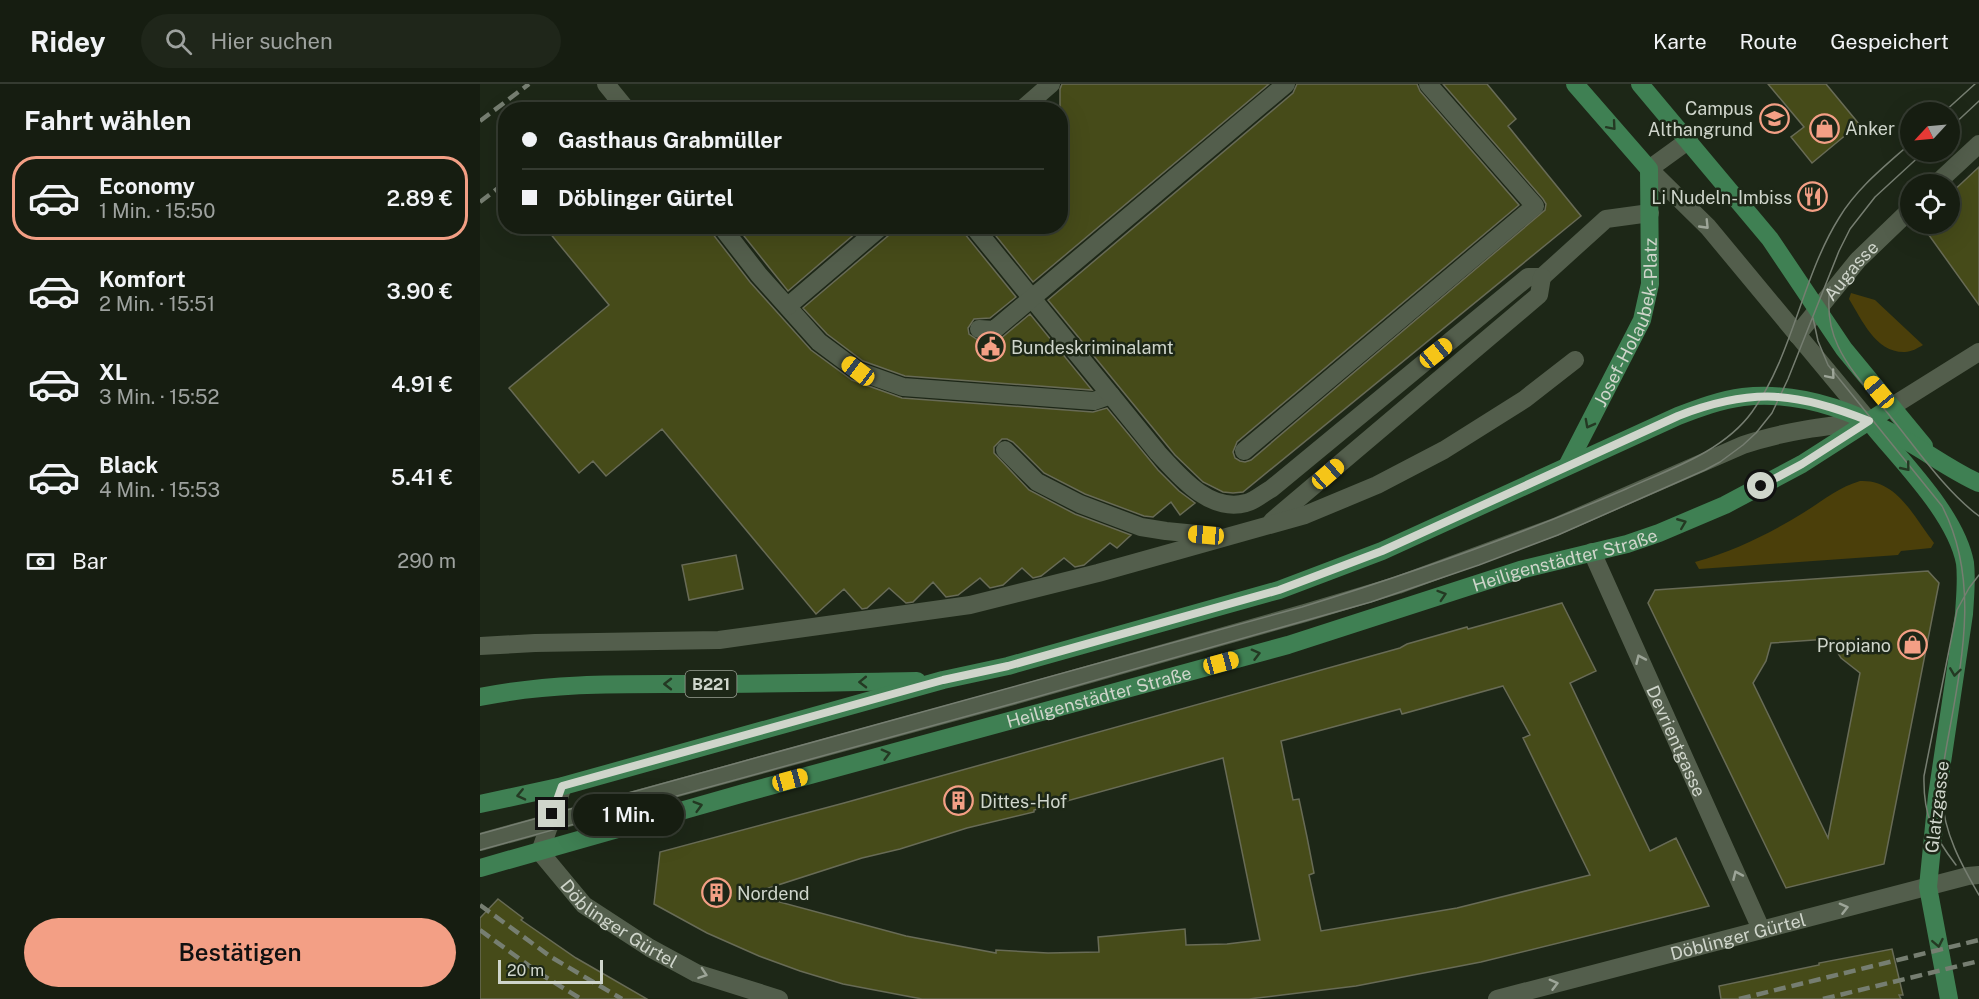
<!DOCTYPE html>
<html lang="de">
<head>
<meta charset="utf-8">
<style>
	:root { --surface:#161d11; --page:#1f261a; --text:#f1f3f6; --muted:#9ea29f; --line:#353b31; --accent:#f39f85 }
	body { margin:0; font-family:"Public Sans",sans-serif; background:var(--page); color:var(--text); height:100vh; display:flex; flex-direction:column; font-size:22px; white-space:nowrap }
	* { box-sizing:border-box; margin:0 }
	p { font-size:20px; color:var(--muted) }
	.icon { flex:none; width:33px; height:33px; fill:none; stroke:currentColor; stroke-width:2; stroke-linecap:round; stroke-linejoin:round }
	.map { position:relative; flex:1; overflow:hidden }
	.side { display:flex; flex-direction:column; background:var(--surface); width:480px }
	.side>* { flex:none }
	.hud { position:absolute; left:18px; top:18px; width:570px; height:132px; border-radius:24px; box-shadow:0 6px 24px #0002,0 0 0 2px var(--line); display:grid; align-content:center; height:132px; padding:0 24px; background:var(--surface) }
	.needle { width:39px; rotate:244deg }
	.controls { position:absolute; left:1420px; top:18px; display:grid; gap:12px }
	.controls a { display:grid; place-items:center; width:60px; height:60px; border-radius:50%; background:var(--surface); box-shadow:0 6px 24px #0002,0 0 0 2px var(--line); font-size:30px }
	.scale { position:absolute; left:18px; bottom:15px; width:105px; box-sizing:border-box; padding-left:6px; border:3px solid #cfd5cb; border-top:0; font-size:16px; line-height:21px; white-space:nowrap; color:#cfd5cb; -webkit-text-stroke:4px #1d2717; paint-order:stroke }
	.end { position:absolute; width:27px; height:27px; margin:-14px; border:8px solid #cfd5cb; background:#111; box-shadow:0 0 0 3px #111 }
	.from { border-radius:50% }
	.bubble { position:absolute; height:42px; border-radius:21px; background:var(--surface); box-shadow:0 6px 24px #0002,0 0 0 2px var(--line); font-size:20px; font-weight:600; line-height:42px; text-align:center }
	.car { position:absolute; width:18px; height:36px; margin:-18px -9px; border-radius:8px; box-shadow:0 0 4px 2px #0007; background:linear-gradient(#f5c518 24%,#345 0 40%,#f5c518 0 76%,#345 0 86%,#f5c518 0) }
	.hud b { display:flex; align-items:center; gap:21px; height:57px; font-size:22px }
	.hud b+b { border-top:2px solid var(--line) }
	.hud i { width:15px; height:15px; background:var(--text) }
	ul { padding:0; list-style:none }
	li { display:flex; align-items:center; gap:18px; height:84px; margin:0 12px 9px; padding:0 12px; border:3px solid transparent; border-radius:24px }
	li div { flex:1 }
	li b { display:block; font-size:22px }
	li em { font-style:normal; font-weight:600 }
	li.on { border-color:var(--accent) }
	li>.icon { width:54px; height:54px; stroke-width:1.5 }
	h2 { padding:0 24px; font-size:27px; line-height:72px }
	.pay { display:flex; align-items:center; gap:15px; height:66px; padding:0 24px; font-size:22px }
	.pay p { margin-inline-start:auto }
	.primary-button { display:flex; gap:12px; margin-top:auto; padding:12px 24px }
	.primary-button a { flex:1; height:69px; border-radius:36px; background:var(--accent); color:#111; font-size:24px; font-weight:600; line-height:69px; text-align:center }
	header { display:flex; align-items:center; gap:36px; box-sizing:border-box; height:84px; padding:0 30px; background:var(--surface); border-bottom:2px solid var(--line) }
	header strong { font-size:28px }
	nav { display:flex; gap:33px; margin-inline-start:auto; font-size:21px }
	.search { width:420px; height:54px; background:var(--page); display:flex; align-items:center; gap:15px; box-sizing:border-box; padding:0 21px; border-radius:33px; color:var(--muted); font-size:22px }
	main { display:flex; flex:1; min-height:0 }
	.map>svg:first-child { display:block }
	.green { fill:#4b3f0a }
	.building { fill:#464b19; stroke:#686b56; stroke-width:1.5; fill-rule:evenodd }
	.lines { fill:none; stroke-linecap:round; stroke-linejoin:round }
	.minor { stroke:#535e4c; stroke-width:18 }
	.major { stroke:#3f8053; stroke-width:18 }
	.tram { stroke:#767e71; stroke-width:1.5 }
	.rail { stroke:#767e71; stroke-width:4.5; stroke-dasharray:12 6; stroke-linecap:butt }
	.oneway { stroke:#243923 }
	.oneway2 { stroke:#9da598 }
	.route { stroke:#cfd5cb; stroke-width:8 }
	.labels { text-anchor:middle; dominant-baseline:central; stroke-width:5; stroke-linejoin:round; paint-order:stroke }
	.shield { fill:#1d2717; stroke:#9aa195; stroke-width:1.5 }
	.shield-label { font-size:16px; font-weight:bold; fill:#cfd5cb }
	.poi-label { font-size:18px; fill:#cfd5cb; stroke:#1d2717; text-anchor:start }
	.street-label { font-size:18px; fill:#cfd5cb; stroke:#1d2717 }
</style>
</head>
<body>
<header>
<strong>Ridey</strong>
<div class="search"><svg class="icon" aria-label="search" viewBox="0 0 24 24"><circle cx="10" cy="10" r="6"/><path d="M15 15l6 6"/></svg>Hier suchen</div>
<nav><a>Karte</a><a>Route</a><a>Gespeichert</a></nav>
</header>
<main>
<section class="side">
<h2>Fahrt wählen</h2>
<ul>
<li class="on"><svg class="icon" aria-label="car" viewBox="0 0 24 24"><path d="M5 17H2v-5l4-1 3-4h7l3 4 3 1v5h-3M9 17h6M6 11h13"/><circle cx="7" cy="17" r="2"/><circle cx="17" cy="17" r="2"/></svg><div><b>Economy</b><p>1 Min. · 15:50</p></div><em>2.89 €</em></li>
<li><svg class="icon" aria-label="car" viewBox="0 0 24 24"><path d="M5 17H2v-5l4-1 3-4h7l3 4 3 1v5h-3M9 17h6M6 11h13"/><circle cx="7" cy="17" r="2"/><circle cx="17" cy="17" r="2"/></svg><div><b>Komfort</b><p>2 Min. · 15:51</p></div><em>3.90 €</em></li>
<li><svg class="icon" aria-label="car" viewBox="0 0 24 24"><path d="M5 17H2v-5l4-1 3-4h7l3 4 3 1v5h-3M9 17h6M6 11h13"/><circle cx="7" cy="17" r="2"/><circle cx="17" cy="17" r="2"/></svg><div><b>XL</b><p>3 Min. · 15:52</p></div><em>4.91 €</em></li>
<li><svg class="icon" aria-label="car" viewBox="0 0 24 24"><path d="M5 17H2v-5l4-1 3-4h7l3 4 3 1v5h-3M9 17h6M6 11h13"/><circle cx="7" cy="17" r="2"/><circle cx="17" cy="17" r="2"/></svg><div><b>Black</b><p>4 Min. · 15:53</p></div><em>5.41 €</em></li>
</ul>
<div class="pay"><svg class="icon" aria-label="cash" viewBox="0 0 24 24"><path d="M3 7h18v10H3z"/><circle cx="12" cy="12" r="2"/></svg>Bar<p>290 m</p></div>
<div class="primary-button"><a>Bestätigen</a></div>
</section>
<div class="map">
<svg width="1499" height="915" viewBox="0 0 1499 915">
	<rect width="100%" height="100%" fill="#1d2717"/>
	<path class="green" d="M1371 209 1395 216 1443 261C1438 264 1431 268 1425 268 1396 269 1382 236 1369 215Z
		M1380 397C1417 395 1434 433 1454 459L1451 464 1421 467 1418 471 1219 485 1215 478C1254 467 1289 450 1323 429 1341 418 1359 403 1380 397Z"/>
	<path class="building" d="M582 0H789L553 198 508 142H580V5Z
		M817 0H937L940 7 1039 121 757 358 753 368 755 374 760 377 765 378 771 376 1065 126 1066 120 1063 115 963 0H1007L1036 35 1028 42 1101 132 763 408 753 409 743 408 723 398 695 371 568 216 813 9Z
		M1288 0H1346L1379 40 1332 79 1311 53 1324 43Z
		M1499 83V221L1441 140H1470V110Z
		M64 142H230L232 149 270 198 331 266 372 296 422 314 613 328 627 324 678 386 699 407 715 419 700 431 691 418 673 433 664 432 605 410 564 389 533 358 527 355H522L514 363V369L549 406 595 430 651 451 637 464 630 459 604 481 595 483 584 474 561 492 553 494 542 484 523 501 510 504 500 494 478 511 466 513 453 498 433 518 426 519 409 504 387 524 382 525 364 505 336 530 182 345 126 392 113 377 99 389 29 304 129 221Z
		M256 142H384L308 207Z
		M413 142H482L484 149 536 213 510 234 494 235 488 244 489 250 498 256 513 257 520 255 550 230 612 306 425 292 383 277 347 250 323 224 409 151Z
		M256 471 263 505 209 516 202 481Z
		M1448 487 1459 499 1404 780 1306 804 1168 519 1175 506ZM1349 555 1361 574 1380 589 1348 754 1273 599 1286 577 1291 559Z
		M1082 519 1116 587 1090 599 1170 767 1196 754 1229 822 1001 878 876 902 802 911 769 915H442L363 900 320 887 279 872 227 849 174 820 180 768 364 719 920 564 927 560 987 543 988 545ZM1023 602 1050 651 1043 654 1110 791 977 824 841 847 829 791 834 789 827 753 819 715 813 716 801 657 920 625 922 630ZM743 674 780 856 747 860 706 861 705 845 618 853 619 868 568 869 516 866V869L426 852 270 810 382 774 420 765 487 744 554 728V726Z
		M18 815 43 834 41 836 96 874 167 915H0V834Z
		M1412 865 1423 911H1419L1421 915H1241L1239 902 1339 881V879Z"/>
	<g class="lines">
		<g class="minor">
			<path d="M126 0 147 26"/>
			<path d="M541 26 571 0"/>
			<path d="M1209 56 1169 85 1228 143 1389 337"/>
			<path d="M1456 100 1499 60"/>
			<path d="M241 142 279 191 339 258 378 287 423 303 614 317 631 311"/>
			<path d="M493 142 678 369C700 393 730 429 766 419 775 417 783 409 791 405L1048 193H1062L1126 135 1170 129"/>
			<path d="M308 222 402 142"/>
			<path d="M499 245 514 246 806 0"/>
			<path id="s1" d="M1317 251 1378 176 1431 125"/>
			<path d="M1411 323 1499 268"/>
			<path d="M525 366 557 398 600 420 661 443 686 447 737 452"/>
			<path d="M764 367 1055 122 948 0"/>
			<path d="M792 437 1059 211 1062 193"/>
			<path id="s2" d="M1112 468 1281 845"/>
			<path d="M0 562 55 559 239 556 490 521 618 489 825 431 897 401 964 366 1045 315 1095 276"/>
			<path id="s3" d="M83 702 60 768 104 821 170 864 216 889 299 915"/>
			<path d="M0 758 533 612 825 529 918 501 1075 443 1263 361C1304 347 1346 342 1389 337"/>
			<path id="s4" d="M1017 915 1488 792 1499 791"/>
		</g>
		<g class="major">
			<path d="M1160 0 1290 155 1364 265 1444 362"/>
			<path d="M1393 342C1423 379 1476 431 1485 479 1487 496 1485 513 1484 530L1457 712 1448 803 1469 915"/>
			<path id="s5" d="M1087 382 1162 236 1170 200 1169 85 1095 0"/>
			<path d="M0 613C73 598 148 600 223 600 294 600 366 598 437 597"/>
			<path d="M0 720 83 702 463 596 528 582 799 506 902 467 1198 332C1219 324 1240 316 1263 313 1315 307 1368 325 1412 349 1442 364 1468 385 1499 399"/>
			<path id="s6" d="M0 784 264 709 808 561 1040 486 1147 460 1179 449 1245 421 1322 380 1411 323"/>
		</g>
		<path class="tram" d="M1464 28 1495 0
			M1470 44 1499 17
			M1350 203C1347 224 1349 243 1358 262 1370 288 1392 310 1410 332 1436 364 1466 408 1499 432
			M1333 234 1338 257 1348 281 1462 422C1499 493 1483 572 1469 649 1465 670 1461 691 1462 713 1464 749 1481 780 1499 811
			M0 750 822 523C932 489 1040 451 1146 405 1190 385 1243 368 1272 328 1313 271 1322 193 1359 134 1377 104 1405 82 1431 59
			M0 766 535 619 891 518 999 481 1078 451 1225 386 1240 378 1263 361 1276 349 1292 329 1308 295 1359 167 1370 145 1395 113 1444 68
			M1476 781C1453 751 1443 731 1444 692L1477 526 1489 504 1499 491"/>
		<path class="rail" d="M0 37 49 0
			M0 118 26 98
			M0 821 71 873 142 915
			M0 846 59 889 101 915
			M1259 915 1499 856
			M1343 915 1499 877"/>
	</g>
	<defs><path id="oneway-chevron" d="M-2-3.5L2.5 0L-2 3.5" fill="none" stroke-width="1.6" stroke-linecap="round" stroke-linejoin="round" transform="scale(1.5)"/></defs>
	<g class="oneway">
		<use href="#oneway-chevron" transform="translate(1132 42) rotate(49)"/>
		<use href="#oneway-chevron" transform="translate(1109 340) rotate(118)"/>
		<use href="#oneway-chevron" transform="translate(1426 383) rotate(51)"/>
		<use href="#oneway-chevron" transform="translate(1202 439) rotate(-22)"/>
		<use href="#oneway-chevron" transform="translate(962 511) rotate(-18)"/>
		<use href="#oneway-chevron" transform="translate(776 570) rotate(-15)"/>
		<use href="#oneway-chevron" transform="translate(1475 588) rotate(98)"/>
		<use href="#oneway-chevron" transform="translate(383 598) rotate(179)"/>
		<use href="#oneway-chevron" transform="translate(188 600) rotate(180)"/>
		<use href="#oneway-chevron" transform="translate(406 670) rotate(-15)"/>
		<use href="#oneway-chevron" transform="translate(41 711) rotate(167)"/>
		<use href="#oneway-chevron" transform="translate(218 722) rotate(-16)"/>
		<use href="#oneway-chevron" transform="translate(1458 859) rotate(79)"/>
	</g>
	<g class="oneway2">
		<use href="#oneway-chevron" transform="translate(1225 141) rotate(46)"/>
		<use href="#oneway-chevron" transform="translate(1351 291) rotate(50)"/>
		<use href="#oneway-chevron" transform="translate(1160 575) rotate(-114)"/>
		<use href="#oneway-chevron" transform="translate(1257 791) rotate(-114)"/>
		<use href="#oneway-chevron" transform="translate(1364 824) rotate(-14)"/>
		<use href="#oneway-chevron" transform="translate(223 890) rotate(19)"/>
		<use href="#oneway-chevron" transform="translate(1074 900) rotate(-15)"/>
	</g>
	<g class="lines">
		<path class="route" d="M72 730 82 702 463 596 528 582 799 506 902 467 1198 332C1272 303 1317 308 1389 337L1322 380 1281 402"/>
	</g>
	<defs>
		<symbol id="university-ring" viewBox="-11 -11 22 22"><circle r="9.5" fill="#1d2717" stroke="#f39f85" stroke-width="1.5"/><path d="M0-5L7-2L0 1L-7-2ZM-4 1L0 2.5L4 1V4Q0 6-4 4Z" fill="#f39f85"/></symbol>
		<symbol id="shop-ring" viewBox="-11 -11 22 22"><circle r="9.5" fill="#1d2717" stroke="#f39f85" stroke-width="1.5"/><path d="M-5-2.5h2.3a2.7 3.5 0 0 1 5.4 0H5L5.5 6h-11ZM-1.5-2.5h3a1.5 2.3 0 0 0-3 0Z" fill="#f39f85"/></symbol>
		<symbol id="restaurant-ring" viewBox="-11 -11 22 22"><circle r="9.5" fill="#1d2717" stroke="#f39f85" stroke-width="1.5"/><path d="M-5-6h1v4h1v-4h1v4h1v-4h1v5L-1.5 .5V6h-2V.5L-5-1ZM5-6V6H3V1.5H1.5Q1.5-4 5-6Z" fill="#f39f85"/></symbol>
		<symbol id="civic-ring" viewBox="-11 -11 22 22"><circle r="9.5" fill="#1d2717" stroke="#f39f85" stroke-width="1.5"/><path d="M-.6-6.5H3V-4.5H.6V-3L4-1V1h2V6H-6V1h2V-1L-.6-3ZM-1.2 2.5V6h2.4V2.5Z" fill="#f39f85"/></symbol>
		<symbol id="building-ring" viewBox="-11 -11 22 22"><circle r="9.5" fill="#1d2717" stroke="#f39f85" stroke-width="1.5"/><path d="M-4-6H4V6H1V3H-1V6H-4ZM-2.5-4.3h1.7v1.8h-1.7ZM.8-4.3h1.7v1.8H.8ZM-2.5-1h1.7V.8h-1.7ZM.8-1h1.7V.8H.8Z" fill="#f39f85"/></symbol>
	</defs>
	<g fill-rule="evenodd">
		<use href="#university-ring" x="1278" y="18" width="33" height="33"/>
		<use href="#shop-ring" x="1328" y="28" width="33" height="33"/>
		<use href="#restaurant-ring" x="1316" y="96" width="33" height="33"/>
		<use href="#civic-ring" x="494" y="246" width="33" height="33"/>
		<use href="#shop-ring" x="1416" y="544" width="33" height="33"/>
		<use href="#building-ring" x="462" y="700" width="33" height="33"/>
		<use href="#building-ring" x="220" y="792" width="33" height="33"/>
	</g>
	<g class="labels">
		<rect class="shield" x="205.5" y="587" width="51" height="26" rx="4.5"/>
		<g class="shield-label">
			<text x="231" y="600">B221</text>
		</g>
		<g class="poi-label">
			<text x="1273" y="24" text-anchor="end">Campus<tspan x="1273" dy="21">Althangrund</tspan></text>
			<text x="1365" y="44">Anker</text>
			<text x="1312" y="113" text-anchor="end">Li Nudeln-Imbiss</text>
			<text x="531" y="263">Bundeskriminalamt</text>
			<text x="1411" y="561" text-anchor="end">Propiano</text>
			<text x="500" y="717">Dittes-Hof</text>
			<text x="257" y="809">Nordend</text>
		</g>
		<g class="street-label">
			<text stroke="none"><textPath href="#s1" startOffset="84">Augasse</textPath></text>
			<text stroke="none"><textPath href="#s5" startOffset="158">Josef-Holaubek-Platz</textPath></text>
			<text stroke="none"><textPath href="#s6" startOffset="1128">Heiligenstädter Straße</textPath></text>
			<text stroke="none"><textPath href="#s6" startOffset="642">Heiligenstädter Straße</textPath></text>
			<text stroke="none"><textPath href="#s2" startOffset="207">Devrientgasse</textPath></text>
			<text transform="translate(1457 723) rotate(-83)">Glatzgasse</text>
			<text stroke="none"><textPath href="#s3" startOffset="178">Döblinger Gürtel</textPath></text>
			<text stroke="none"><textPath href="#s4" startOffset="249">Döblinger Gürtel</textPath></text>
		</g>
	</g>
</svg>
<div class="controls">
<a><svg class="needle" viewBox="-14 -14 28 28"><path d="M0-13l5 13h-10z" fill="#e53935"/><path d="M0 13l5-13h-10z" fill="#9ea29f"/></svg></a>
<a><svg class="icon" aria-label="locate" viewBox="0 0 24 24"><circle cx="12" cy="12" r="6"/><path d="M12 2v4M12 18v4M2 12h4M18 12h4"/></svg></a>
</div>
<div class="scale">20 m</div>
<i class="end from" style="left:1281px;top:402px"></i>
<i class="end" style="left:72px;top:730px"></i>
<div class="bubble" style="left:93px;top:710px;width:111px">1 Min.</div>
<i class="car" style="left:956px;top:269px;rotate:51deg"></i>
<i class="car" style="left:378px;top:287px;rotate:307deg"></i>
<i class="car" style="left:1399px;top:308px;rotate:320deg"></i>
<i class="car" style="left:848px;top:390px;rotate:49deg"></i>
<i class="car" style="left:726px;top:451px;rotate:275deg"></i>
<i class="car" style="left:741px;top:579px;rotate:75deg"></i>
<i class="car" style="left:310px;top:696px;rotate:75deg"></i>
<div class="hud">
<b><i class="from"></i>Gasthaus Grabmüller</b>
<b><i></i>Döblinger Gürtel</b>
</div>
</div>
</main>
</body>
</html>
